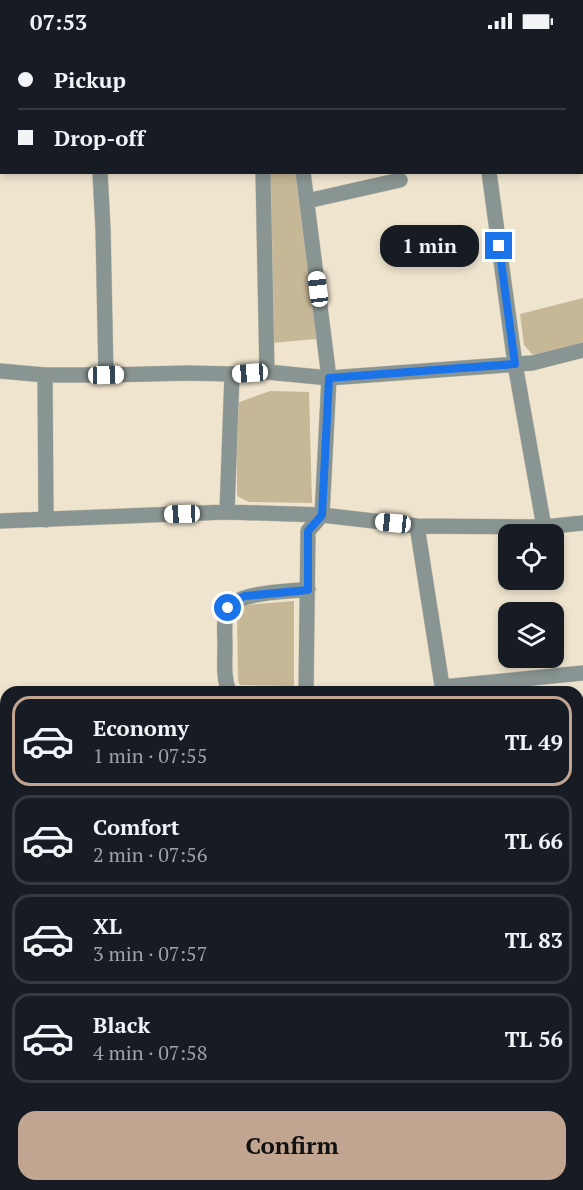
<!DOCTYPE html>
<html lang="en">
<head>
<meta charset="utf-8">
<style>
	:root { --surface:#171b24; --page:#20242c; --text:#f1f3f6; --muted:#9ea1a6; --line:#363941; --accent:#c2a591 }
	body { margin:0; font-family:"PT Serif",serif; background:var(--page); color:var(--text); height:100vh; display:flex; flex-direction:column; font-size:22px; white-space:nowrap }
	* { box-sizing:border-box; margin:0 }
	p { font-size:20px; color:var(--muted) }
	.icon { flex:none; width:33px; height:33px; fill:none; stroke:currentColor; stroke-width:2; stroke-linecap:round; stroke-linejoin:round }
	.map { position:relative; flex:1; overflow:hidden }
	.side { position:absolute; left:0px; top:644px; width:584px; height:506px; display:flex; flex-direction:column; background:var(--surface); border-radius:18px 18px 0 0; box-shadow:0 3px 9px #0003 }
	.side>* { flex:none }
	.top-card { position:absolute; left:0px; top:0px; width:584px; height:132px; box-shadow:0 3px 9px #0003; display:grid; align-content:center; height:132px; padding:0 18px; background:var(--surface) }
	.fabs { position:absolute; left:498px; top:482px; display:grid; gap:12px }
	.fabs a { display:grid; place-items:center; width:66px; height:66px; border-radius:12px; background:var(--surface); box-shadow:0 3px 9px #0003; font-size:30px }
	.end { position:absolute; width:27px; height:27px; margin:-14px; border:8px solid #1a73e8; background:#fff; box-shadow:0 0 0 3px #fff }
	.from { border-radius:50% }
	.bubble { position:absolute; height:42px; border-radius:18px; background:var(--surface); box-shadow:0 3px 9px #0003; font-size:20px; font-weight:800; line-height:42px; text-align:center }
	.car { position:absolute; width:18px; height:36px; margin:-18px -9px; border-radius:8px; box-shadow:0 0 4px 2px #0007; background:linear-gradient(#fff 24%,#345 0 40%,#fff 0 76%,#345 0 86%,#fff 0) }
	.top-card b { display:flex; align-items:center; gap:21px; height:57px; font-size:22px }
	.top-card b+b { border-top:2px solid var(--line) }
	.top-card i { width:15px; height:15px; background:var(--text) }
	ul { padding:10px 0 0; list-style:none }
	li { display:flex; align-items:center; gap:18px; height:90px; margin:0 12px 9px; padding:0 6px; border:3px solid var(--line); border-radius:18px }
	li div { flex:1 }
	li b { display:block; font-size:22px }
	li em { font-style:normal; font-weight:800 }
	li.on { border-color:var(--accent) }
	li>.icon { width:54px; height:54px; stroke-width:1.5 }
	.action { display:flex; gap:12px; margin-top:auto; padding:12px 18px }
	.action a { flex:1; height:69px; border-radius:18px; background:var(--accent); color:#111; font-size:24px; font-weight:800; line-height:69px; text-align:center }
	.status { display:flex; justify-content:space-between; align-items:center; height:42px; padding:0 30px; background:var(--surface); direction:ltr }
	.status svg { height:16px; fill:currentColor }
	.map>svg:first-child { display:block }
	.green { fill:#c6b796 }
	.lines { fill:none; stroke-linecap:round; stroke-linejoin:round }
	.minor-casing { stroke:#ccc3b0; stroke-width:16 }
	.minor { stroke:#899592; stroke-width:15 }
	.route { stroke:#1a73e8; stroke-width:8 }
</style>
</head>
<body>
<div class="status"><b>07:53</b><svg viewBox="0 0 49 12"><path d="M0 12V9h3v3zM5 12V6h3v6zM10 12V3h3v9zM15 12V0h3v12zM26 1h20v11H26zM47 4h2v5h-2z"/></svg></div>
<div class="map">
<svg width="583" height="1148" viewBox="0 0 583 1148">
	<rect width="100%" height="100%" fill="#efe5cf"/>
	<path class="green" d="M270 131H296L317 297 270 301Z
		M583 256V300L540 313 532 312 524 303 520 272Z
		M270 349 309 350 312 461 249 460 237 454V361Z
		M294 559V644L240 643 238 638 237 570 246 563Z
		M6 973V1143H262L263 1148H0V974Z"/>
	<g class="lines">
		<defs>
			<path id="minor" d="M295 0V2
				M463 0V2
				M260 2V0
				M0 17H2
				M100 130 103 187 106 333
				M263 130 267 330
				M303 130 329 336 322 473 308 489 306 650
				M489 130 515 322 544 485
				M307 159 400 138
				M0 329 45 333H106L188 331 232 332 267 330 329 336 532 321 583 308
				M45 333 46 478
				M227 470 232 332
				M0 479 227 470 322 473 417 484 544 485 583 481
				M417 484 443 650
				M443 645 583 631
				M229 650C223 635 225 619 225 604 225 592 223 577 228 567 238 549 289 550 308 547
				M578 748H583
				M0 936H6
				M578 936 583 937
				M578 1130H583
				M286 1148V1143"/>
		</defs>
		<use href="#minor" class="minor-casing"/>
		<use href="#minor" class="minor"/>
	</g>
	<g class="lines">
		<path class="route" d="M228 566 235 558 245 554 308 548V489L322 473 329 336 515 322 499 204"/>
	</g>
</svg>
<div class="fabs">
<a><svg class="icon" aria-label="locate" viewBox="0 0 24 24"><circle cx="12" cy="12" r="6"/><path d="M12 2v4M12 18v4M2 12h4M18 12h4"/></svg></a>
<a><svg class="icon" aria-label="layers" viewBox="0 0 24 24"><path d="M12 4l9 5-9 5-9-5zM3 14l9 5 9-5"/></svg></a>
</div>
<i class="end from" style="left:228px;top:566px"></i>
<i class="end" style="left:499px;top:204px"></i>
<div class="bubble" style="left:380px;top:183px;width:99px">1 min</div>
<i class="car" style="left:318px;top:247px;rotate:353deg"></i>
<i class="car" style="left:250px;top:331px;rotate:266deg"></i>
<i class="car" style="left:106px;top:333px;rotate:89deg"></i>
<i class="car" style="left:182px;top:472px;rotate:268deg"></i>
<i class="car" style="left:393px;top:481px;rotate:276deg"></i>
<div class="top-card">
<b><i class="from"></i>Pickup</b>
<b><i></i>Drop-off</b>
</div>
<section class="side">
<ul>
<li class="on"><svg class="icon" aria-label="car" viewBox="0 0 24 24"><path d="M5 17H2v-5l4-1 3-4h7l3 4 3 1v5h-3M9 17h6M6 11h13"/><circle cx="7" cy="17" r="2"/><circle cx="17" cy="17" r="2"/></svg><div><b>Economy</b><p>1 min · 07:55</p></div><em>TL 49</em></li>
<li><svg class="icon" aria-label="car" viewBox="0 0 24 24"><path d="M5 17H2v-5l4-1 3-4h7l3 4 3 1v5h-3M9 17h6M6 11h13"/><circle cx="7" cy="17" r="2"/><circle cx="17" cy="17" r="2"/></svg><div><b>Comfort</b><p>2 min · 07:56</p></div><em>TL 66</em></li>
<li><svg class="icon" aria-label="car" viewBox="0 0 24 24"><path d="M5 17H2v-5l4-1 3-4h7l3 4 3 1v5h-3M9 17h6M6 11h13"/><circle cx="7" cy="17" r="2"/><circle cx="17" cy="17" r="2"/></svg><div><b>XL</b><p>3 min · 07:57</p></div><em>TL 83</em></li>
<li><svg class="icon" aria-label="car" viewBox="0 0 24 24"><path d="M5 17H2v-5l4-1 3-4h7l3 4 3 1v5h-3M9 17h6M6 11h13"/><circle cx="7" cy="17" r="2"/><circle cx="17" cy="17" r="2"/></svg><div><b>Black</b><p>4 min · 07:58</p></div><em>TL 56</em></li>
</ul>
<div class="action"><a>Confirm</a></div>
</section>
</div>
</body>
</html>
